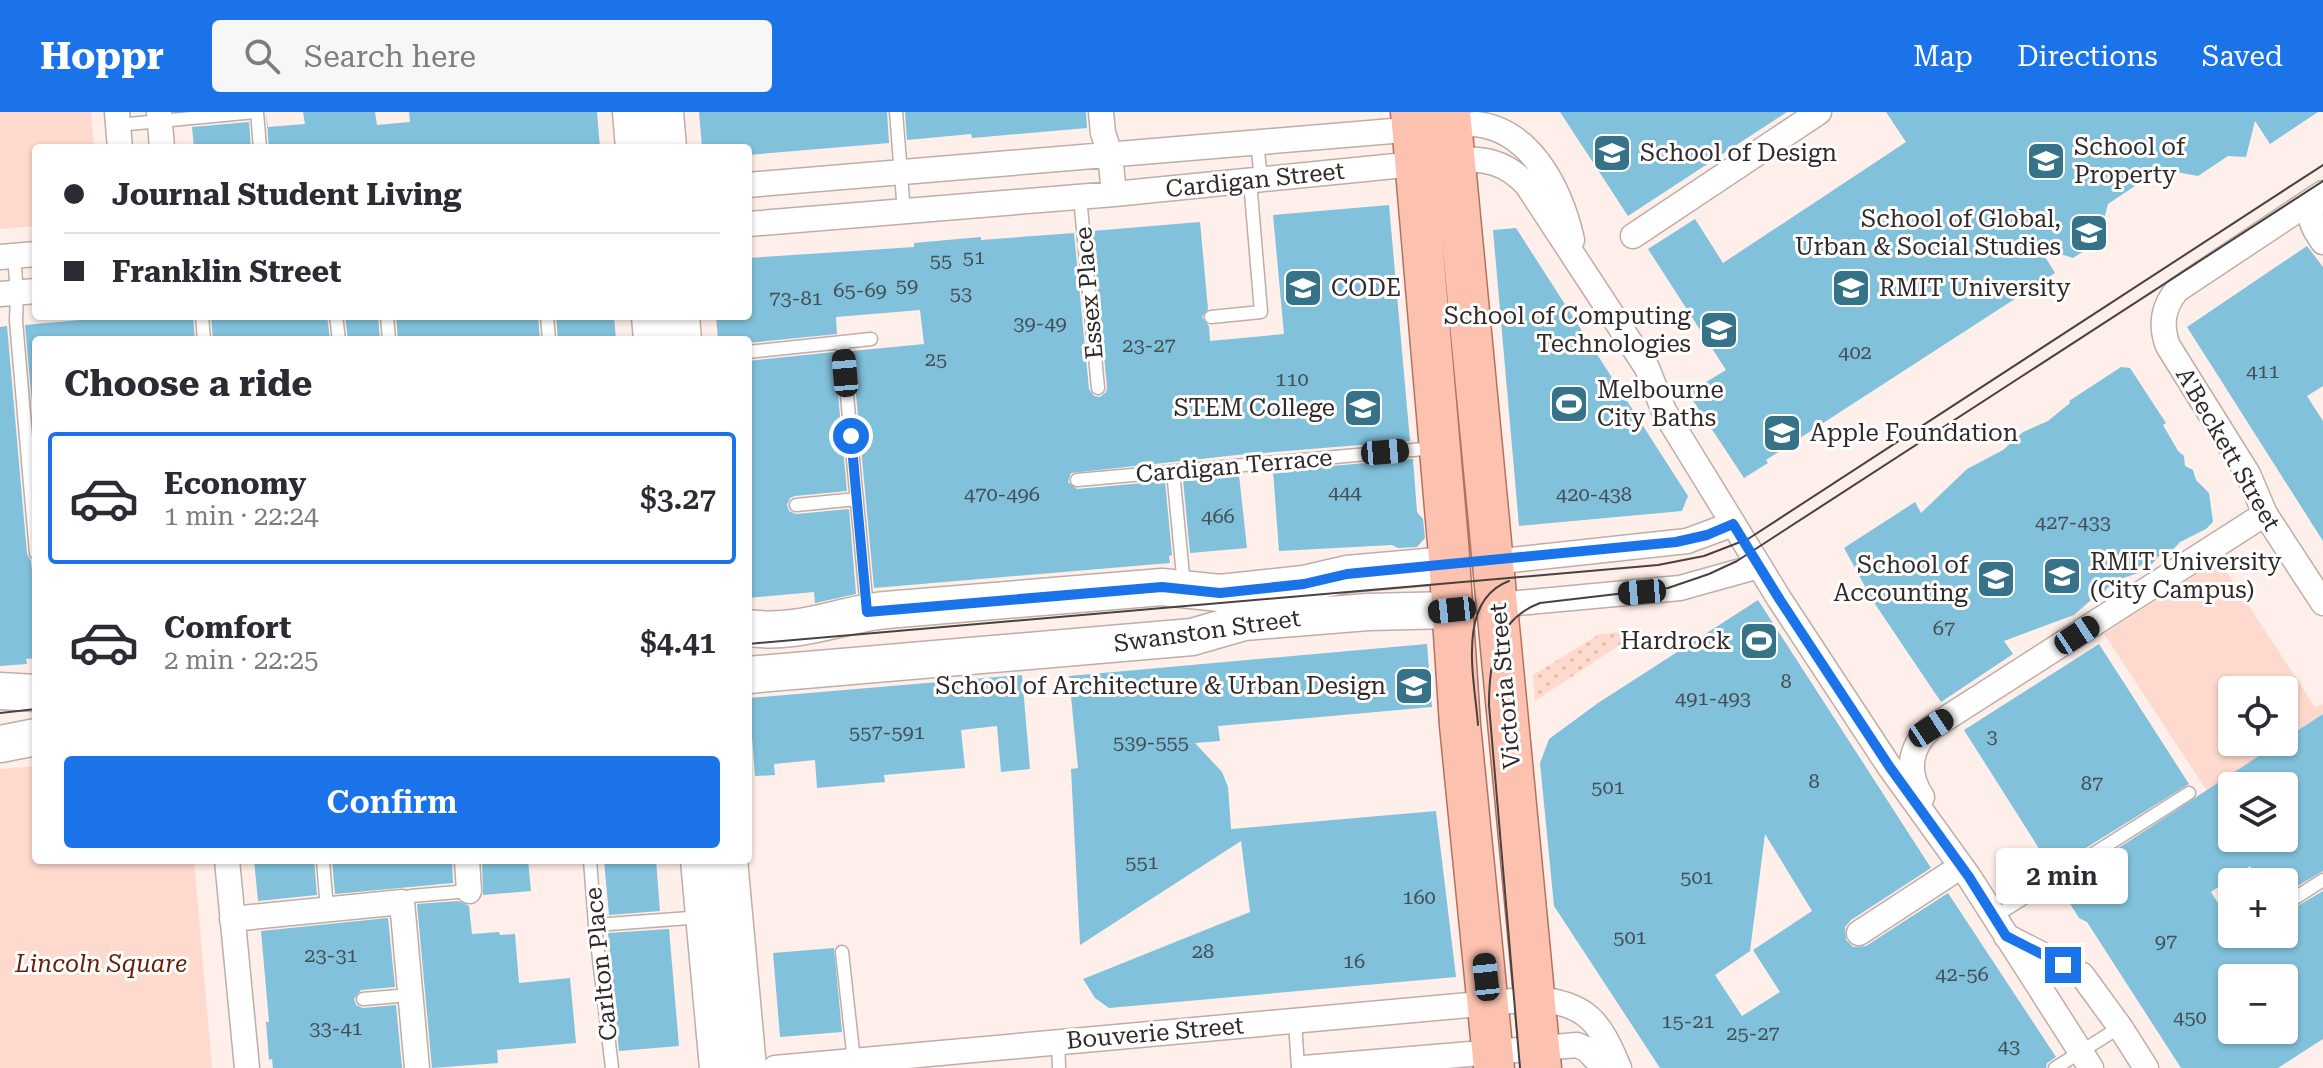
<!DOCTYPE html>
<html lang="en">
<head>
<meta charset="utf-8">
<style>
	:root { --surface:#fff; --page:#f7f7f7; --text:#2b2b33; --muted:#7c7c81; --line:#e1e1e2; --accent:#1a73e8 }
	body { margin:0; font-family:"Roboto Serif",serif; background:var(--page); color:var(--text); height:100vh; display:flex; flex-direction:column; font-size:30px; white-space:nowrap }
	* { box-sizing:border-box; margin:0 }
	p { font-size:26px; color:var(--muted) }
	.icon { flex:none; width:44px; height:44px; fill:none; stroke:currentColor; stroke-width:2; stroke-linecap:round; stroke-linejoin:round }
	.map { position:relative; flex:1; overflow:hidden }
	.drawer { position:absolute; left:32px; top:224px; width:720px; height:528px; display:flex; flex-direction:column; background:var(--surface); border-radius:8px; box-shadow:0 2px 6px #0004 }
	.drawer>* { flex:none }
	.guide { position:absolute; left:32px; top:32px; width:720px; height:176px; border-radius:8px; box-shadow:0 2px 6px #0004; display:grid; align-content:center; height:176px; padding:0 32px; background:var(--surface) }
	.controls { position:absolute; left:2218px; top:564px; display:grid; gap:16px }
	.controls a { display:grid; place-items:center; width:80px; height:80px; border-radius:8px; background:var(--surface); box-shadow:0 2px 6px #0004; font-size:40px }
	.end { position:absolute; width:36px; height:36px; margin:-18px; border:10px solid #1a73e8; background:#fff; box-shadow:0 0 0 4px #fff }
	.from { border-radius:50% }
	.bubble { position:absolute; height:56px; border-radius:8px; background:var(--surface); box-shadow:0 2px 6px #0004; font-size:26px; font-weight:600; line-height:56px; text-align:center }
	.car { position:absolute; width:24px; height:48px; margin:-24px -12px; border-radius:10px; box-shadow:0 0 6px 2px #0007; background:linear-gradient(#222 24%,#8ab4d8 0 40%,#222 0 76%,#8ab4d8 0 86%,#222 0) }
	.guide b { display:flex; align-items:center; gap:28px; height:76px; font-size:30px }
	.guide b+b { border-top:2px solid var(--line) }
	.guide i { width:20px; height:20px; background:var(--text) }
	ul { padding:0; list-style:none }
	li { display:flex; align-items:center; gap:24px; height:132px; margin:0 16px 12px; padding:0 16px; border:4px solid transparent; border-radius:8px }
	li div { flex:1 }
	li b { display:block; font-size:30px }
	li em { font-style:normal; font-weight:600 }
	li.selected { border-color:var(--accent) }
	li>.icon { width:72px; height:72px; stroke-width:1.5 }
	h2 { padding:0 32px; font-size:36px; line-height:96px }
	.cta { display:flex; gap:16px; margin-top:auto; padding:16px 32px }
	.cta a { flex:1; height:92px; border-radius:8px; background:var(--accent); color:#fff; font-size:32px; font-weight:600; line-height:92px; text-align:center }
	header { display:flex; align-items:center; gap:48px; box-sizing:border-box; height:112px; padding:0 40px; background:var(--accent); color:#fff }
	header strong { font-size:38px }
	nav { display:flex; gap:44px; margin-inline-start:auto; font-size:28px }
	.search { width:560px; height:72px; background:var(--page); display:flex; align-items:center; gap:20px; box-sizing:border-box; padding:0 28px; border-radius:8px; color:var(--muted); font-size:30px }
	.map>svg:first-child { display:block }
	.grass { fill:url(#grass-dots) }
	.park { fill:#fed9ce }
	.building { fill:#81c1db; fill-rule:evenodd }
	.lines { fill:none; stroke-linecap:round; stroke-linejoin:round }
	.lane-casing { stroke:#bfada7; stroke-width:15 }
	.street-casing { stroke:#bfada7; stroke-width:27 }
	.secondary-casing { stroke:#bfada7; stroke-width:39 }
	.primary-casing { stroke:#b3725d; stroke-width:43 }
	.lane { stroke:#fff; stroke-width:12 }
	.street { stroke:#fff; stroke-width:24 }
	.secondary { stroke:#fff; stroke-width:36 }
	.primary { stroke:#fcc2af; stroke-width:40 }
	.tram { stroke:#49413f; stroke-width:2 }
	.route { stroke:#1a73e8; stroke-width:10 }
	.labels { text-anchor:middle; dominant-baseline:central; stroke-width:6; stroke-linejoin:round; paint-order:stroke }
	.number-label { font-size:20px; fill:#444f54 }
	.poi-label { font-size:24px; fill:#302927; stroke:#fff; text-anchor:start }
	.street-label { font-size:24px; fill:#302927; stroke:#fff }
	.park-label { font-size:24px; font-style:italic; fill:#662108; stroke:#fff }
</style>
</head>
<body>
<header>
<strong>Hoppr</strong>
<div class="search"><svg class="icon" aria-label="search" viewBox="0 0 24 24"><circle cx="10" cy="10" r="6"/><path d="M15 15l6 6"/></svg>Search here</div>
<nav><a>Map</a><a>Directions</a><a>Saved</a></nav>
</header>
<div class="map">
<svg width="2323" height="956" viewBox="0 0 2323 956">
	<defs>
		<pattern id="grass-dots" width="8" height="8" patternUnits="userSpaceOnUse" patternTransform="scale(2)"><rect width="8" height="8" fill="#fed9ce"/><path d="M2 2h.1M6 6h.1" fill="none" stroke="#dabab1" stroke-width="1.8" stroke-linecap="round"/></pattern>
	</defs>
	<rect width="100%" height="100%" fill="#feefea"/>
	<path class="grass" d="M1632 518 1633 524 1535 589 1533 563 1600 522Z"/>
	<path class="park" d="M0 0H91L94 36H36V114L0 117Z
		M2219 448 2315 595 2323 592V602L2284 628V578H2232V630H2281L2207 679 2104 522Z
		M36 654V748H194L212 956H0V657Z"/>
	<path class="building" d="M266 0 268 15 305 12 303 0H375L377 13 410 10 409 0H597L600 36H269Z
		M699 0H887L889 31 748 43V36H702Z
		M905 0H1086L1087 16 972 26 971 22 907 28Z
		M1560 0H1787L1628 104Z
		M1886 0H2318L2270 32 2255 9 2246 45 2228 44 2198 64 2160 57 2108 92 2098 130 2073 146 2039 135 2055 161 1766 348 1768 351 1744 366 1688 281 1726 258 1648 137 1695 107 1723 151 1906 30Z
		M249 10 251 36H194L192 15Z
		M1389 93 1410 329 1237 343 1071 361 1068 370 1077 377 1165 369 1172 443 1169 444 1170 451 874 476 852 239 924 232 920 198 836 205 837 222 748 231V228H718L716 204H748V146L914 135V131L981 125V128L1074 121 1089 277 1094 284 1100 285 1106 280 1107 275 1092 119 1200 110 1208 197 1202 205 1209 214 1210 229 1284 222 1273 103Z
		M1516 116 1688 384 1682 399 1519 414 1493 118Z
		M2307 134 2323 155V274L2307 284 2323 309V429L2187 215Z
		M124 204H193L195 228H36V336L25 213Z
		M211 204H327L330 228H213Z
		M345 204H378L380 228H348Z
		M396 204H538L540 228H522V225L496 228H398Z
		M556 204H614L616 228H558Z
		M7 214 27 442 31 449 36 499V546L26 547 27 552 0 554V215Z
		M834 240 847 379 795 384 790 386 787 393 789 399 796 402 849 397 856 482 815 491 814 480 748 486V249Z
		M2121 255 2130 256 2166 311 2163 313 2178 339 2184 344 2185 354 2193 358 2196 368 2209 381 2213 410 2206 417 2180 430 2170 441 2159 444 2152 452 2141 453 2138 461 2120 467 2115 477 2108 475 2103 482 2099 481 2074 503 2004 529 2013 542 1941 590 1873 489 1844 436 1915 390 1921 401 1967 357 2003 338 2023 320 2048 309 2070 291 2069 289Z
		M1413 347 1417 400 1423 407 1425 426 1417 435 1398 436 1392 433 1279 439 1273 359Z
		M1239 363 1247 436 1190 441 1183 368Z
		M1758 488 1931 756 1851 808 1845 815 1846 828 1853 835 1866 834 1948 781 2056 945 2047 951 2046 956H1660L1554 794 1540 651 1549 627 1598 591ZM1765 722 1812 799 1753 838 1780 880 1742 904 1715 863 1750 839Z
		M1427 532 1432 595 1218 614 1220 629 1195 631 1222 660 1228 675 1231 717 1436 699 1456 865 1109 896 1095 886 1083 867 1250 800 1241 729 1080 833 1071 657 1078 656 1069 564Z
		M2099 532 2189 672 2052 757 1964 618Z
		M1022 563 1030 657 1001 660 997 614 961 618 965 656 884 663 885 670 817 676 815 648 774 652 775 663 755 664 749 586Z
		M2323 602V759L2284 782V770H2260L2250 754 2211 780 2232 813V822H2238L2242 829 2253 822H2284V802L2323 779V927L2278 956H2181L2087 810 2079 806 2062 779 2064 777 2062 773ZM2232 674H2284V726H2232ZM2232 866H2284V918H2232Z
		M254 748H314L317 783 258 789Z
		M332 748H452L453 771 335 782Z
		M482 748H528L531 779 483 783Z
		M604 748H656L660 799 609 803Z
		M458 789 469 794 472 822 499 820 500 823 515 822 519 871 570 866 576 931 497 938 498 951 432 956 417 792Z
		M388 806 395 875 361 878 354 887 356 893 363 896 396 893 402 956H273L272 947 269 948 266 910H269L261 819Z
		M669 817 679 934 619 939 608 821Z
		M834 836 842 920 780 925 773 841Z"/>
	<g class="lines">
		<defs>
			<path id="lane" d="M257 0 260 36
				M896 0 904 100
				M118 13 255 0
				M1257 29 1261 68
				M1080 85 1098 276
				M14 144 17 181 16 209 36 441
				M202 204 204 228
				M336 204 339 228
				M387 204 389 228
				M547 204 549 228
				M1211 205 1261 200 1250 69
				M842 230 867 497
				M748 240 871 227
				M1173 359 1184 474
				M1077 368 1435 336
				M796 393 857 387
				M590 748 595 813 612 956
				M323 749 327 797
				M402 790 411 784 469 779
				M2284 793 2323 768
				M1994 805 2189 681
				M595 813 703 805
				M842 840 854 949
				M363 887 410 883
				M1295 909 1298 956
				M1058 930 1059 956
				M2055 956 2120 915"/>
			<path id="street" d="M117 0 120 36
				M159 0 162 36
				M1101 0 1103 21 1110 42 1114 82
				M748 73 1476 12C1532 18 1561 79 1572 128
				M2323 81 2177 178C2163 195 2160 213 2168 234L2248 362 2265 402 2323 491
				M2314 87C2307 106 2312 114 2323 130
				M748 112 1114 82 1455 48C1485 46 1506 50 1527 73L1647 256 1664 299 1780 488 1889 654 1969 765 2091 956
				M1633 124 1819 0
				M0 145 36 142
				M0 182 36 179
				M1493 450 1687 429 1733 412
				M1497 493 1680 476 1759 454
				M1922 685C1906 661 1909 635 1931 616L2265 402
				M227 748 247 956
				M467 748 469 779
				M232 807 402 790 417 956
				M1859 821 1960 755
				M2006 824 2082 863 2120 915 2146 956
				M775 956 1535 887C1587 891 1600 910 1619 956
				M1304 956 1577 933 1586 937 1605 956"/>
			<path id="secondary" d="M631 0 634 36
				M665 0 668 36
				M650 204 652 228
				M681 204 683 228
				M748 516C801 523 836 503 886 498L1162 475 1220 481 1304 472 1347 462 1449 453
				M748 563 1192 525 1244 510 1368 500 1452 498
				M0 579 36 581
				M0 632 36 625
				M699 748 718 956
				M729 748 748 956"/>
			<path id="primary" d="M1411 0 1448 431 1460 613 1494 956
				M1450 0 1541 956"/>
		</defs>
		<use href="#lane" class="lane-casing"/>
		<use href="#street" class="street-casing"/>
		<use href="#secondary" class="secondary-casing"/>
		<use href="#primary" class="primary-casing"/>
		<use href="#lane" class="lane"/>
		<use href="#street" class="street"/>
		<use href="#secondary" class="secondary"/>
		<use href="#primary" class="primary"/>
		<path class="tram" d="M748 532 1658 453 1704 444 1748 427 2323 53
			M0 601 36 597
			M1478 613C1475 569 1455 489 1509 469
			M1520 956 1489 593C1489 551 1495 508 1540 491L1668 476 1709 462 1737 449 2323 69"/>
	</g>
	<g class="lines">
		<path class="route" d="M851 324 867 500 1162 475 1220 481 1304 472 1347 462 1676 430 1707 423 1733 412 1780 488 1889 654 1969 765 2006 824 2063 853"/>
	</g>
	<defs>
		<symbol id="university-square" viewBox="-11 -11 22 22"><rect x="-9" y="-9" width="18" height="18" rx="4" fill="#367389" stroke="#fff"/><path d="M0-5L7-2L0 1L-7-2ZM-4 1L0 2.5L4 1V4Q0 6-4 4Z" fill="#fff"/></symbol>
		<symbol id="stadium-square" viewBox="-11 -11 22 22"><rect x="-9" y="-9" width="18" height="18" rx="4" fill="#367389" stroke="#fff"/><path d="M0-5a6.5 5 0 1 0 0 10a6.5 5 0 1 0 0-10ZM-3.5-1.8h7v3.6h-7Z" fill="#fff"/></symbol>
	</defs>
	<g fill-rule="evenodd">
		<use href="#university-square" x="1590" y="19" width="44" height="44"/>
		<use href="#university-square" x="2024" y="27" width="44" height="44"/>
		<use href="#university-square" x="2067" y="99" width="44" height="44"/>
		<use href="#university-square" x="1281" y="154" width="44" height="44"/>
		<use href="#university-square" x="1829" y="154" width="44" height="44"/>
		<use href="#university-square" x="1697" y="196" width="44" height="44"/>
		<use href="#stadium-square" x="1547" y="270" width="44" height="44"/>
		<use href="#university-square" x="1341" y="274" width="44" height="44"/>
		<use href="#university-square" x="1760" y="299" width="44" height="44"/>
		<use href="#university-square" x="2040" y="442" width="44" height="44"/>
		<use href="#university-square" x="1974" y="445" width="44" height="44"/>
		<use href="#stadium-square" x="1737" y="507" width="44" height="44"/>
		<use href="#university-square" x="1392" y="552" width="44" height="44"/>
	</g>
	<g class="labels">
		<g class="number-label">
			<text x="974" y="145">51</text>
			<text x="941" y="148">55</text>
			<text x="907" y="173">59</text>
			<text x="860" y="178">65-69</text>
			<text x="961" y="181">53</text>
			<text x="796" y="186">73-81</text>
			<text x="1040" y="211">39-49</text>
			<text x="1149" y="233">23-27</text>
			<text x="1855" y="240">402</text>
			<text x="936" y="247">25</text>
			<text x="2263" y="259">411</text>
			<text x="1292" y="267">110</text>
			<text x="1345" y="380">444</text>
			<text x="1002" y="382">470-496</text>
			<text x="1594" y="382">420-438</text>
			<text x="1218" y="404">466</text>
			<text x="2073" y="410">427-433</text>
			<text x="1944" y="516">67</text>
			<text x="1786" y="569">8</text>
			<text x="1713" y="586">491-493</text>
			<text x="887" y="620">557-591</text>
			<text x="1992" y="624">3</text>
			<text x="1151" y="630">539-555</text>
			<text x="1814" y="669">8</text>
			<text x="2092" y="671">87</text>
			<text x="1608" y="675">501</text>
			<text x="1142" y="750">551</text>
			<text x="1697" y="765">501</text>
			<text x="1419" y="785">160</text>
			<text x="1630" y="825">501</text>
			<text x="2166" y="829">97</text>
			<text x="1203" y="839">28</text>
			<text x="331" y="843">23-31</text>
			<text x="1354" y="849">16</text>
			<text x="1962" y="862">42-56</text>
			<text x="2190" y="905">450</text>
			<text x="1688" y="909">15-21</text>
			<text x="336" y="916">33-41</text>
			<text x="1753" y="921">25-27</text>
			<text x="2009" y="934">43</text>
		</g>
		<g class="poi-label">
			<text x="2074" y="35">School of<tspan x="2074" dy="28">Property</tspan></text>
			<text x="1640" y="41">School of Design</text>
			<text x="2061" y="107" text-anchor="end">School of Global,<tspan x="2061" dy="28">Urban &amp; Social Studies</tspan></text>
			<text x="1331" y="176">CODE</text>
			<text x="1879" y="176">RMIT University</text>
			<text x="1691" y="204" text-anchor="end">School of Computing<tspan x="1691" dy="28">Technologies</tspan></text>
			<text x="1597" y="278">Melbourne<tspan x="1597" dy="28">City Baths</tspan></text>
			<text x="1335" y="296" text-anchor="end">STEM College</text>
			<text x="1810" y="321">Apple Foundation</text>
			<text x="2090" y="450">RMIT University<tspan x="2090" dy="28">(City Campus)</tspan></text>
			<text x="1968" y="453" text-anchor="end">School of<tspan x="1968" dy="28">Accounting</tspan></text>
			<text x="1731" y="529" text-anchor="end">Hardrock</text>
			<text x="1386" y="574" text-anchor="end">School of Architecture &amp; Urban Design</text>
		</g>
		<g class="street-label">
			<text transform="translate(1255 68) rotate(-6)">Cardigan Street</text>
			<text transform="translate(1089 181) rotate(-95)">Essex Place</text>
			<text transform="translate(2228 337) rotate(60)">A'Beckett Street</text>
			<text transform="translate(1234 354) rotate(-5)">Cardigan Terrace</text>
			<text transform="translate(1207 519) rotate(-8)">Swanston Street</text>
			<text transform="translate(1505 574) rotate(-95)">Victoria Street</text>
			<text transform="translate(601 852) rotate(-96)">Carlton Place</text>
			<text transform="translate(1155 921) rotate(-5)">Bouverie Street</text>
		</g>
		<g class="park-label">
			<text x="101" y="852">Lincoln Square</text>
		</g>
	</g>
</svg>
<div class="controls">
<a><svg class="icon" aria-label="locate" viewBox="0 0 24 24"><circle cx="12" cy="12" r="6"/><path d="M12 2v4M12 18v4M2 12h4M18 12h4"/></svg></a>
<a><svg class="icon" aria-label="layers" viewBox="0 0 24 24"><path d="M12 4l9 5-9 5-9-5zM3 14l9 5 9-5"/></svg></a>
<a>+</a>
<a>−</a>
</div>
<i class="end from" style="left:851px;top:324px"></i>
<i class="end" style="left:2063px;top:853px"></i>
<div class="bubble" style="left:1996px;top:736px;width:132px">2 min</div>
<i class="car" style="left:845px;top:261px;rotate:355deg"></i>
<i class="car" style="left:1385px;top:340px;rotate:85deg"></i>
<i class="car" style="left:1642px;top:480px;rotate:265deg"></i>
<i class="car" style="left:1452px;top:498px;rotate:264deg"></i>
<i class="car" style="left:2077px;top:523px;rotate:57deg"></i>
<i class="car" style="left:1931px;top:616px;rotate:57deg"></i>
<i class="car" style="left:1486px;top:865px;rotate:354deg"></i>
<div class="guide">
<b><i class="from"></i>Journal Student Living</b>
<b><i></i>Franklin Street</b>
</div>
<section class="drawer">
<h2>Choose a ride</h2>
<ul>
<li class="selected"><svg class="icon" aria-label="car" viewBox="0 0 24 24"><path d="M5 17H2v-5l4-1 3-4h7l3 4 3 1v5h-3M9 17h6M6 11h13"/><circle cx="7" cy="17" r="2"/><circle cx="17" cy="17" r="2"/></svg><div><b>Economy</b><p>1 min · 22:24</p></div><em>$3.27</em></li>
<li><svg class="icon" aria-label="car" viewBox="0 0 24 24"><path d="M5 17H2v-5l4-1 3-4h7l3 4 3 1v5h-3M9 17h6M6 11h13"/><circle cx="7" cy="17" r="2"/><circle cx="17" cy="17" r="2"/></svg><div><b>Comfort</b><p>2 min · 22:25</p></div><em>$4.41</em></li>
</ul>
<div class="cta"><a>Confirm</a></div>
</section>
</div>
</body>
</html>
